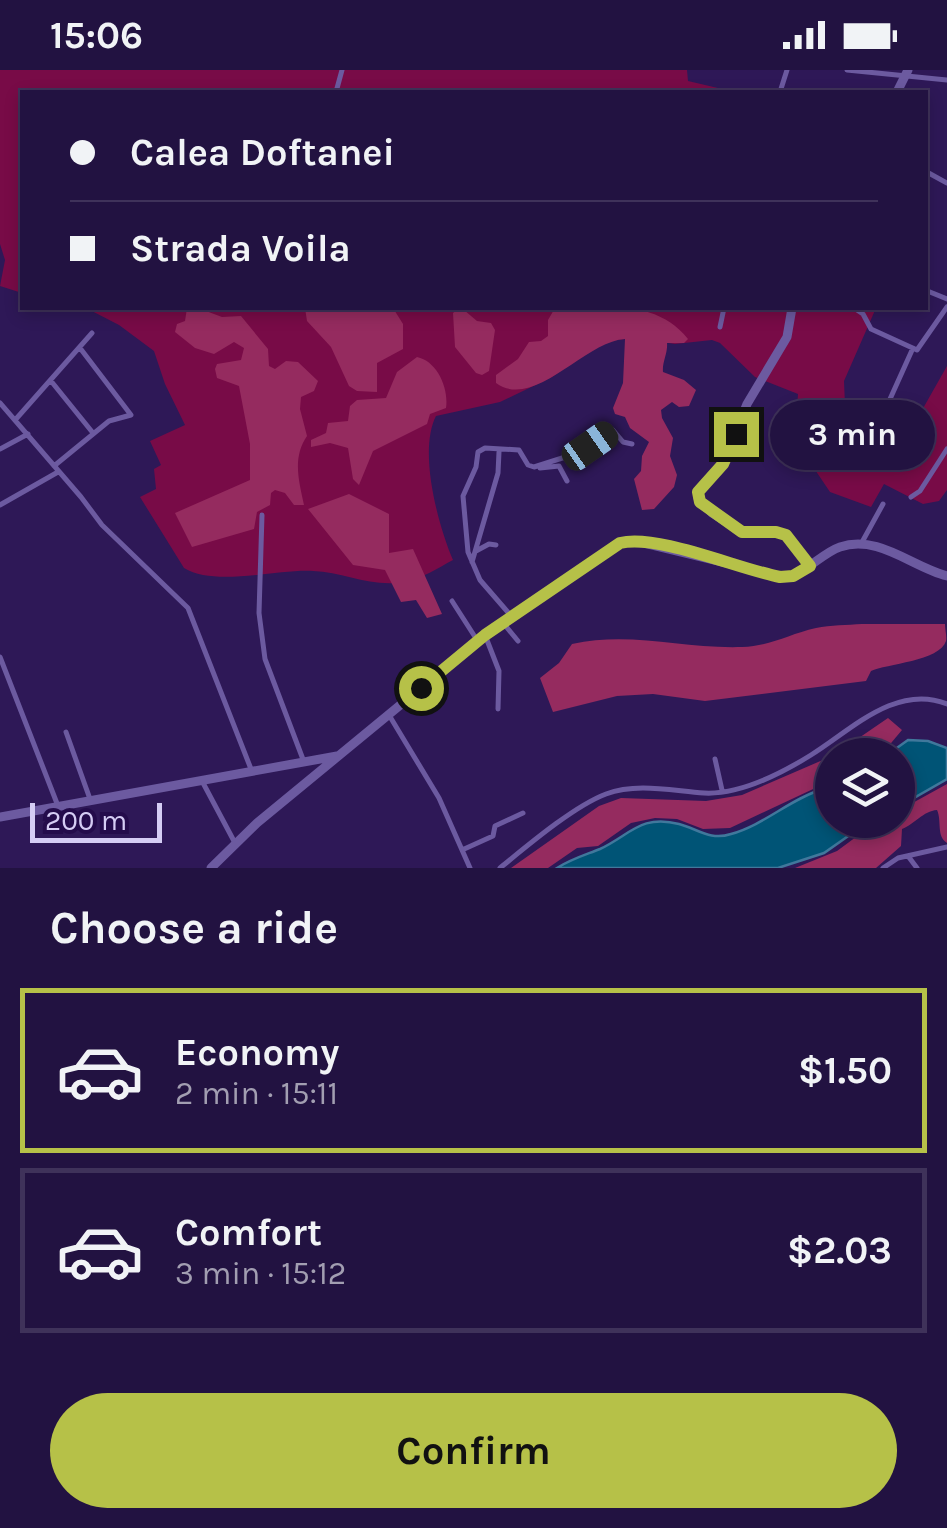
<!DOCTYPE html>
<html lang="en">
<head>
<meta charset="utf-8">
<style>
	:root { --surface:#221241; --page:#2e204c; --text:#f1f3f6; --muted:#a29eb1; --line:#3f325a; --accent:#b6c148 }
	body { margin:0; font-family:Karla,sans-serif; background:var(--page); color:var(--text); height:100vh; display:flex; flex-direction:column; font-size:38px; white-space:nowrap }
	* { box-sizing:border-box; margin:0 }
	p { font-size:32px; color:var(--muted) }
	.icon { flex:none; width:55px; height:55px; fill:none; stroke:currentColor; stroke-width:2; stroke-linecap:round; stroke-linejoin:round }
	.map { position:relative; height:798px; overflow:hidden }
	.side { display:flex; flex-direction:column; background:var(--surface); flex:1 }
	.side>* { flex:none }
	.hud { position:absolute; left:20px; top:20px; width:908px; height:220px; border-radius:0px; box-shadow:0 5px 15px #0003,0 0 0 2px var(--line); display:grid; align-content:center; height:220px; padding:0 50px; background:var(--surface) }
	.tools { position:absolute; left:815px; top:668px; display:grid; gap:20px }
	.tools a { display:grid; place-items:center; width:100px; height:100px; border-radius:50%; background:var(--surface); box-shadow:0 5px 15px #0003,0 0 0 2px var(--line); font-size:50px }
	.scale { position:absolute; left:30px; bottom:25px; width:132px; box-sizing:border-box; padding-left:10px; border:5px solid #d5cdf4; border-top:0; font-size:28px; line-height:35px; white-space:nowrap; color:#d5cdf4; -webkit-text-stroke:8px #240c4b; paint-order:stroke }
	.end { position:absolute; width:45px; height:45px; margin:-22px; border:12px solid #b6c148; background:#111; box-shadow:0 0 0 5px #111 }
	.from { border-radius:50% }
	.bubble { position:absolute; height:70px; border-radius:35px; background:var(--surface); box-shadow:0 5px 15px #0003,0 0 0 2px var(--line); font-size:32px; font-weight:700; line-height:70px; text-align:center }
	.car { position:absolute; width:30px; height:60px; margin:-30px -15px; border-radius:12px; box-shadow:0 0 8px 2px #0007; background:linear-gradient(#222 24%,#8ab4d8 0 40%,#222 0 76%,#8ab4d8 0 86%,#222 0) }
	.hud b { display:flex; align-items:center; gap:35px; height:95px; font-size:38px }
	.hud b+b { border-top:2px solid var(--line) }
	.hud i { width:25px; height:25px; background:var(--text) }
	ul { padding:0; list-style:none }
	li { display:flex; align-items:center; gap:30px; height:165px; margin:0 20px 15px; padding:0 30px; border:5px solid var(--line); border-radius:0px }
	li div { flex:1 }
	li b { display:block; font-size:38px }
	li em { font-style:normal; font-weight:700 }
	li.selected { border-color:var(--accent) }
	li>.icon { width:90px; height:90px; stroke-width:1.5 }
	h2 { padding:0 50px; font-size:45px; line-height:120px }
	.primary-button { display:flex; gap:20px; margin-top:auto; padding:20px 50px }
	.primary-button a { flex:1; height:115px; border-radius:60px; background:var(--accent); color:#111; font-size:40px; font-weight:700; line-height:115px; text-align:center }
	.status { display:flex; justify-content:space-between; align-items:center; height:70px; padding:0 50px; background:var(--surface); direction:ltr }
	.status svg { height:28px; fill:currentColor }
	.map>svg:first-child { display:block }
	.green { fill:#780b47 }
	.forest { fill:#952b5f }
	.water { fill:#005476; stroke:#40789c; stroke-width:2.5 }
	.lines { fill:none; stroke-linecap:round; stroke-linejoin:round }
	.street { stroke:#6c5aa0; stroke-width:5 }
	.secondary { stroke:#6c5aa0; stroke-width:9 }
	.route { stroke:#b6c148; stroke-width:12 }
</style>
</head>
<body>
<div class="status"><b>15:06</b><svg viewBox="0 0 49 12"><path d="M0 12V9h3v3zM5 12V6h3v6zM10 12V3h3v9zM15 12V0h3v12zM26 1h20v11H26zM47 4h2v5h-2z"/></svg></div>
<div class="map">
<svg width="947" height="798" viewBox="0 0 947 798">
	<rect width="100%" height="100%" fill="#2e1857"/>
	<path class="green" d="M0 0H687L688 11 735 22H22V223L0 216 5 190 0 174Z
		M86 238H876L844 311 847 383 887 402 947 296V420L939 431 923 434 884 414 871 437 830 422 795 370 798 324 755 307 720 273 712 270 675 274 637 268 615 270 596 276 552 307 500 332 436 346C418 381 438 455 453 490 438 498 421 509 404 512 372 518 344 502 313 501 276 499 215 517 184 498L140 427 156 419 154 399 161 395 150 371 185 355 165 314 154 281 119 255Z"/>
	<path class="forest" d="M187 238H198L222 247 241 246 268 279 269 296 275 299 286 291 298 292 318 311 314 321 301 327 300 339 307 366C292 388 299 411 304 435H294L285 423 275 420 271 423 270 435 257 442 254 459 192 477 175 443 250 410V374L239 316 217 308 215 299 217 294 241 290 244 278 234 272 214 284 195 278 175 262 177 254 185 251Z
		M305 238H393L403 254V279L377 293V322L357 321 349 316 331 277 307 251Z
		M555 238C601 237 656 228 688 269L684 273H667C668 283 662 292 663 302L684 310 696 320 689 336 679 337 672 332 661 340 662 348 673 368 670 386 677 405 674 417 654 439 642 440 634 409 641 401 642 386 649 372 630 358 625 347 615 344 613 338 623 313 625 269C585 271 534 341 496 313V305L518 289 529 272 541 271 548 266V250Z
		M457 240H464L477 251 491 253 495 260 489 301 482 305 476 303 455 277 453 243Z
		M417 287C437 291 449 318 446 338L430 344 427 354 373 381 359 415 353 409 348 378 330 373 311 377V370L326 363 328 353 348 351 350 336 357 330 386 328 397 302Z
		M349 424 389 444V483L413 479 442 544 427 548 416 530 401 532 385 500 353 495 308 439Z
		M862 554H945C945 560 947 566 946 571 940 591 886 594 871 601L866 611 705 631 653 624 617 626 553 642 540 608 559 593 572 574C631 561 683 579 742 577 771 576 789 564 816 558 831 555 847 555 862 554Z
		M888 648 902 660 881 685H834Z
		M832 686V713H826L730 758 703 759 677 749 655 748 631 753 598 776 577 778 548 798H511L599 736 621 728 706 731 742 725Z
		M947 714V773C936 766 942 751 937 740 923 741 915 754 902 759L901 776 876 798H795L837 781 879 750H898V741Z"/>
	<path class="water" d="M908 670 928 671 947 678V709L898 737V685H887Z
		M823 719 832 721V750H871L824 783 778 798H557C571 789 585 785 600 779 630 765 641 744 679 754 698 759 710 771 731 764 764 755 790 729 823 719Z"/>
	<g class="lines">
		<path class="street" d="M847 0 947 10
			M336 22 342 0
			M780 22 787 0
			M925 101 947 113
			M925 220 947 229
			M854 238 863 244 871 259 917 280 947 237
			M720 257 724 238
			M51 311 93 363
			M0 333 81 427 102 455 188 538 251 699
			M16 349 92 263
			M0 379 28 364
			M863 389 913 278
			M54 396 109 351 131 345 80 278
			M540 398 559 396 567 411
			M911 427 920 421 947 379
			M0 435 58 402
			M262 445 259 543 265 589 304 692
			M861 474 883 434
			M476 481 489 474 496 475
			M472 492 498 403 499 382
			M452 531 477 570
			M512 547 480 510 468 482 463 426 476 397 478 382 485 378 519 380 528 395 534 397 578 383 613 360 623 372 632 374
			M504 554 518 571
			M485 565 499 601 498 639
			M0 587 58 736
			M389 645 439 728 470 798
			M66 662 90 729
			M715 689 722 720
			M202 711 235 773
			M462 780 493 766 495 756 523 743
			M908 786 917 798
			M500 798C527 776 574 736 606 724 637 712 673 721 704 723 739 725 782 703 811 685 850 661 896 613 947 634
			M883 798 898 788 947 777"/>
		<path class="secondary" d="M897 22 908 0
			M792 238 787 267 747 334 723 394 700 418 698 428 712 443 742 462H776L786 465 810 496
			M0 747 337 686
			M211 798 257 753 478 571 617 474 629 471 643 473 784 507C807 504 820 484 840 477 878 464 912 497 947 506"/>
	</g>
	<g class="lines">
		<path class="route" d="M421 618 485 565 620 473C659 464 738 499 780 507L793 506 810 496 786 465 776 462H742L700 432 698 422 723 394 736 364"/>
	</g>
</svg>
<div class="tools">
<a><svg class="icon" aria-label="layers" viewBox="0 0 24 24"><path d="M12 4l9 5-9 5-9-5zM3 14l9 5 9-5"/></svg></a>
</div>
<div class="scale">200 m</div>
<i class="end from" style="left:421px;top:618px"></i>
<i class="end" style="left:736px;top:364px"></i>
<div class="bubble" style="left:770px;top:330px;width:165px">3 min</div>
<i class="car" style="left:590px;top:376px;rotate:55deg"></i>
<div class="hud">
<b><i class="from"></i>Calea Doftanei</b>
<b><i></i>Strada Voila</b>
</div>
</div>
<section class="side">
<h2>Choose a ride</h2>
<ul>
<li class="selected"><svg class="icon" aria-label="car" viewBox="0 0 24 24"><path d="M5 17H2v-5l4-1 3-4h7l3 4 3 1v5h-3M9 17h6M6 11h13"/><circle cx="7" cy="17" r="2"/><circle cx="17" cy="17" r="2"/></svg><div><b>Economy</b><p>2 min · 15:11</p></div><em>$1.50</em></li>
<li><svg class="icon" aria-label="car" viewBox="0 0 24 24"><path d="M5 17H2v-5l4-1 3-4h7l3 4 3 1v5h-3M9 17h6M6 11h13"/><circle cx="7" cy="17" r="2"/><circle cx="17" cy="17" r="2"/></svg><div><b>Comfort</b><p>3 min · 15:12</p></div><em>$2.03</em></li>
</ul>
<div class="primary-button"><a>Confirm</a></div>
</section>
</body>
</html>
